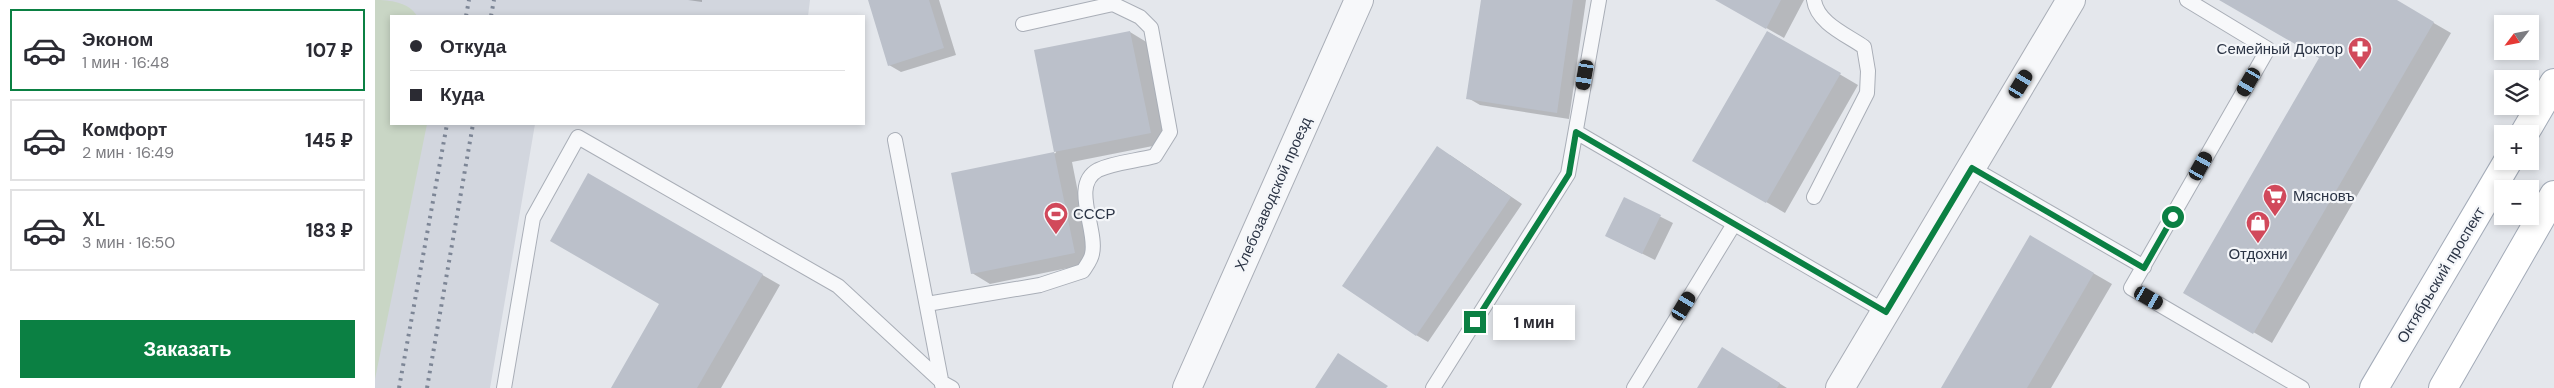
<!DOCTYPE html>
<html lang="ru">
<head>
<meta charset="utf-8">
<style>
	:root { --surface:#fff; --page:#f2f2f3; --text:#2b2b33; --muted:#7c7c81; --line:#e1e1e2; --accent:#0b8043 }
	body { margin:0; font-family:"DM Sans",sans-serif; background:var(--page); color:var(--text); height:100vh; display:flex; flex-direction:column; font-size:19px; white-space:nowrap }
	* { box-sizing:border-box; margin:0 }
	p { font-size:16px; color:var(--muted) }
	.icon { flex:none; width:28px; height:28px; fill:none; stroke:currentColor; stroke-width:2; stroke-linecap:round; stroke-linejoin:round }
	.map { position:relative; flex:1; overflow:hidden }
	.drawer { display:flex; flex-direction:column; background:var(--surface); width:375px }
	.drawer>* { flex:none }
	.guide { position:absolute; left:15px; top:15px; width:475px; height:110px; border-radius:0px; box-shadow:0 2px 8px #0003; display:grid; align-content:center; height:110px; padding:0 20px; background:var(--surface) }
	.needle { width:32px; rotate:238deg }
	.controls { position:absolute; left:2119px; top:15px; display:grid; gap:10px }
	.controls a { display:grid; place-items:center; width:45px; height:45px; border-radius:0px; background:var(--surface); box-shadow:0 2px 8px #0003; font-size:25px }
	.end { position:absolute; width:22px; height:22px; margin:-11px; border:6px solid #0b8043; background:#fff; box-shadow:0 0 0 2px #fff }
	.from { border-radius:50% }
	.bubble { position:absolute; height:35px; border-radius:0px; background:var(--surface); box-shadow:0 2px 8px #0003; font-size:16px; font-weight:700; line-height:35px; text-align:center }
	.car { position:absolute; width:15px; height:30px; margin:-15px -8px; border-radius:6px; box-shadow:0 0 4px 1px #0007; background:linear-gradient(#222 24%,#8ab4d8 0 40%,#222 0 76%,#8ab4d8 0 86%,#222 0) }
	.guide b { display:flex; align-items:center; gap:18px; height:48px; font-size:19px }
	.guide b+b { border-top:1px solid var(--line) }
	.guide i { width:12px; height:12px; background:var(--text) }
	ul { padding:9px 0 0; list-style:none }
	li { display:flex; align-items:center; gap:15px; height:82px; margin:0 10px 8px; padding:0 10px; border:2px solid var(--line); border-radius:0px }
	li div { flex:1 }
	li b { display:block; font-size:19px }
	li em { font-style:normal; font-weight:700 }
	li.on { border-color:var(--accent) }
	li>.icon { width:45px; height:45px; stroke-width:1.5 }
	.action { display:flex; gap:10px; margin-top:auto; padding:10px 20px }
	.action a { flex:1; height:58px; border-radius:0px; background:var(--accent); color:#fff; font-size:20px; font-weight:700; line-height:58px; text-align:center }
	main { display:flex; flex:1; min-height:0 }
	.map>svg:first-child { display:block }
	.built { fill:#d2d6de }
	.green { fill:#c9d6c5 }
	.shadow { fill:#0003 }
	.building { fill:#bbc0ca }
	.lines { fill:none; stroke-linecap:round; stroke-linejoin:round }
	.service-casing { stroke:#a9aeb7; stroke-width:16 }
	.minor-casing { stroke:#a9aeb7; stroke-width:30 }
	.primary-casing { stroke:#a3abb8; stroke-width:30 }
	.service { stroke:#f7f8fa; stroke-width:14 }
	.minor { stroke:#f7f8fa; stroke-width:28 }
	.primary { stroke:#fff; stroke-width:28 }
	.rail { stroke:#7d8696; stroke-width:4; stroke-dasharray:2.5 5; stroke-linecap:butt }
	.route { stroke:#0b8043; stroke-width:6 }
	.labels { text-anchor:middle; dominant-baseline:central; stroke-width:4.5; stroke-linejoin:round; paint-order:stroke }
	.poi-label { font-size:15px; fill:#2b3445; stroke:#f4f6f9; text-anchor:start }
	.street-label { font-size:15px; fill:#2b3445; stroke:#f4f6f9 }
</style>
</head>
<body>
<main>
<section class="drawer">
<ul>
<li class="on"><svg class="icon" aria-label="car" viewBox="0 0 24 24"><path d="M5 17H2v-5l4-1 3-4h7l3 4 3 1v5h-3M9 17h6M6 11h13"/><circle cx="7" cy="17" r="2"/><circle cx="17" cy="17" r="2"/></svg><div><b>Эконом</b><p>1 мин · 16:48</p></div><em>107 ₽</em></li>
<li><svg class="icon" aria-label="car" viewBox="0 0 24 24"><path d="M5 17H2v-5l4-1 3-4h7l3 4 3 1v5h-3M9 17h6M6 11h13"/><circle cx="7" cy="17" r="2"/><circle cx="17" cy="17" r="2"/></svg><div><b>Комфорт</b><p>2 мин · 16:49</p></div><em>145 ₽</em></li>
<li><svg class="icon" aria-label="car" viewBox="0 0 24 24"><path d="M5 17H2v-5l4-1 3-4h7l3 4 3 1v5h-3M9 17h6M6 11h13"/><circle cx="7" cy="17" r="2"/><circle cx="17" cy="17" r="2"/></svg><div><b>XL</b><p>3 мин · 16:50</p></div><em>183 ₽</em></li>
</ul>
<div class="action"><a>Заказать</a></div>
</section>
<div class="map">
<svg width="2179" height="388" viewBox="0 0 2179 388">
	<rect width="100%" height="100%" fill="#e4e7ec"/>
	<path class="built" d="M0 0H435L433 16H16V124H160L115 388H0Z"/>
	<path class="green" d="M0 0C14 0 34 2 42 16H16V124H52L0 379Z"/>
	<path class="shadow" d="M313 0H327V2Z
		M494 0H564L581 55 526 72 514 65Z
		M1107 0H1211L1194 119 1105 105 1093 98Z
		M1342 0H1429L1409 38Z
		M1847 0H2019L2076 33 1897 343 1810 292 1946 57Z
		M755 32 773 43 793 143 697 162 717 263 615 284 597 273 577 174 681 153 660 51Z
		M1393 32 1483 85 1410 213 1319 160Z
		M1075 155 1147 204 1053 342 1041 335Z
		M214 175 405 285 346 388H237L286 303Z
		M1250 199 1298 223 1280 260 1232 236Z
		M1656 237 1737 284 1676 388H1568Z
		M1359 356 1412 388H1324Z"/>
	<path class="building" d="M493 0H554L569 48 513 66Z
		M1106 0H1198L1182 113 1091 99Z
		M1340 0H1406L1391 29Z
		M1844 0H2022L2059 22 1878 334 1808 293 1944 58Z
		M755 31 776 133 679 152 659 50Z
		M1392 31 1466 73 1391 203 1317 161Z
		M1062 146 1136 197 1041 336 967 286Z
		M679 152 700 253 596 274 576 173Z
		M213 173 388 274 322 388H236L284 304 175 241Z
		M1249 197 1286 215 1267 254 1230 236Z
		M1655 235 1719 273 1652 388H1566Z
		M1347 347 1405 383 1402 388H1322Z
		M963 353 1013 386 1011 388H940Z"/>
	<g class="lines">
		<defs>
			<path id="service" d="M1812 0 1893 49 1756 288 1927 388
				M1201 132 1511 312
				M520 140 567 385
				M1597 168 1769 267
				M1439 197 1492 93 1493 71 1489 47C1472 35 1442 23 1439 0
				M552 304 665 285 708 271C711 266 716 260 717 254 723 230 695 185 723 170 740 162 762 161 780 156L795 132 776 28 765 17 738 4 648 24
				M129 388 158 218 203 137 463 286 568 383 577 388
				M1058 388 1193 174 1224 0
				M1259 388 1359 224"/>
			<path id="minor" d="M812 388 984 0
				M1465 388 1696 0"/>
			<path id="primary" d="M2149 134 2179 83
				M1999 388 2133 161
				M2068 388 2179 195"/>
		</defs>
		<use href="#service" class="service-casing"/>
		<use href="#minor" class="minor-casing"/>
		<use href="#primary" class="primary-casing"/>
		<use href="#service" class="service"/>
		<use href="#minor" class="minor"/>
		<use href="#primary" class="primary"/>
		<path class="rail" d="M91 16 94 0
			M116 16 119 0
			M24 388 72 124
			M52 388 98 124"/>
	</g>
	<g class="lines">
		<path class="route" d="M1100 322 1194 174 1201 132 1511 312 1597 168 1769 268 1798 217"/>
	</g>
	<defs>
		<symbol id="pharmacy-pin" viewBox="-11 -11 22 30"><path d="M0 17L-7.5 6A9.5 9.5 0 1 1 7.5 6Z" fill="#d1495b" stroke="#f4f6f9"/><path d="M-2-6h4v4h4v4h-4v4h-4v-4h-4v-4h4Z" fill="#fff"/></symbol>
		<symbol id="supermarket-pin" viewBox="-11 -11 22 30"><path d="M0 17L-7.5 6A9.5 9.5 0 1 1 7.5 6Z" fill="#d1495b" stroke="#f4f6f9"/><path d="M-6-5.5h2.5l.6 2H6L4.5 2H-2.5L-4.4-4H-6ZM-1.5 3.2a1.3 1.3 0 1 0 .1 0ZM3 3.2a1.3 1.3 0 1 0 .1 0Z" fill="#fff"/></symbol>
		<symbol id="stadium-pin" viewBox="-11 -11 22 30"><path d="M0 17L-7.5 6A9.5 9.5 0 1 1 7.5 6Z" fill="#d1495b" stroke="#f4f6f9"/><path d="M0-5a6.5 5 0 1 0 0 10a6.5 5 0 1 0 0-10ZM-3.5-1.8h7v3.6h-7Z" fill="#fff"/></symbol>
		<symbol id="shop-pin" viewBox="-11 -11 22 30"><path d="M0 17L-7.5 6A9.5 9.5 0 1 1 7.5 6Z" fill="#d1495b" stroke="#f4f6f9"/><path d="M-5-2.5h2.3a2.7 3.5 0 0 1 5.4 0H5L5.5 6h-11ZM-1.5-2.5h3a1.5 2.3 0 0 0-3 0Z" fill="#fff"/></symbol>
	</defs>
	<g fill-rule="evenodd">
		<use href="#pharmacy-pin" x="1971" y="35" width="28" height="38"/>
		<use href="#supermarket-pin" x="1886" y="182" width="28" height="38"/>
		<use href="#stadium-pin" x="667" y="200" width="28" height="38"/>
		<use href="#shop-pin" x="1869" y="209" width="28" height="38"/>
	</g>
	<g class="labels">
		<g class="poi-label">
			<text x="1968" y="49" text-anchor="end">Семейный Доктор</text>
			<text x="1918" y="196">Мясновъ</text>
			<text x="698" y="214">СССР</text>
			<text x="1883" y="254" text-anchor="middle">Отдохни</text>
		</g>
		<g class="street-label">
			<text transform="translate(898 194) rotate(-66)">Хлебозаводской проезд</text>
			<text transform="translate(2066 275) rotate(-59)">Октябрьский проспект</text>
		</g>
	</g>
</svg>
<div class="controls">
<a><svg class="needle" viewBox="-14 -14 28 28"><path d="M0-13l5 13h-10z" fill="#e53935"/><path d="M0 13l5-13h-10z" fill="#7c7c81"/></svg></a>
<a><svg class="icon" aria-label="layers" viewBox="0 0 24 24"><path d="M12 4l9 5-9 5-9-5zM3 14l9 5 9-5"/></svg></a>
<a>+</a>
<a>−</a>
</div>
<i class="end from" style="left:1798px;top:217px"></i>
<i class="end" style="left:1100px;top:322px"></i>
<div class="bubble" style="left:1118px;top:305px;width:82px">1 мин</div>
<i class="car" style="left:1210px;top:75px;rotate:190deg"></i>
<i class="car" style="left:1874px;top:82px;rotate:210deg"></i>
<i class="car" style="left:1646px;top:84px;rotate:31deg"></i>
<i class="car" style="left:1826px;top:166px;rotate:29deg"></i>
<i class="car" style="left:1774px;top:298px;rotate:120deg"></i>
<i class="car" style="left:1309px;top:306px;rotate:31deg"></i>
<div class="guide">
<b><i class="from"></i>Откуда</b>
<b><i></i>Куда</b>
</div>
</div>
</main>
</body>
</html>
